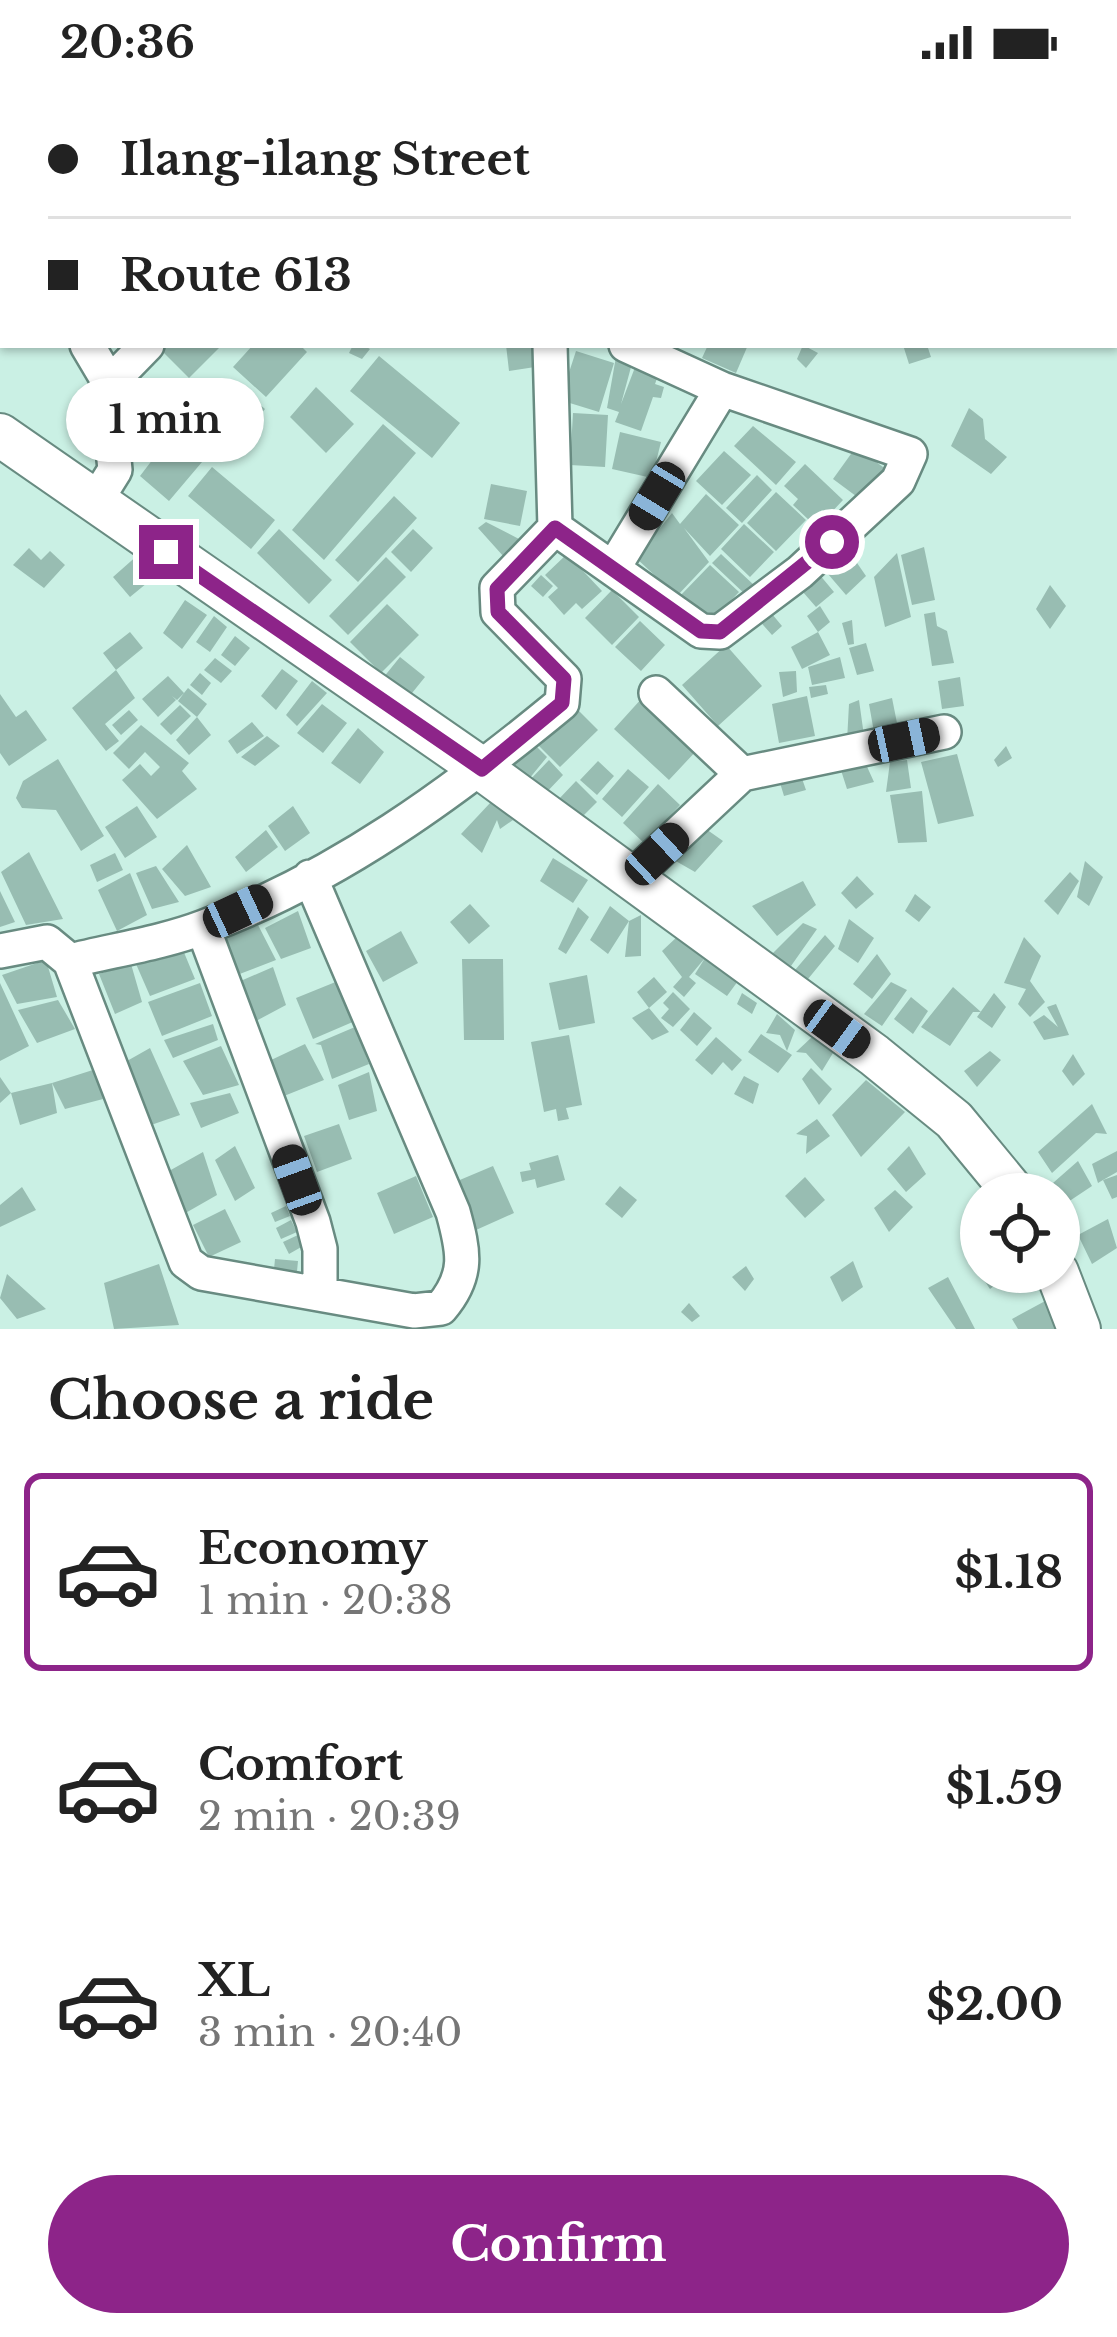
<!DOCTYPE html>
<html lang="en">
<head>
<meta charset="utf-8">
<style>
	:root { --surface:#fff; --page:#f2f2f2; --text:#222; --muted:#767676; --line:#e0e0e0; --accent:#8d2489 }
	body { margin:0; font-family:"Libre Baskerville",serif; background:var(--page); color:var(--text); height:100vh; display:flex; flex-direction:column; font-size:45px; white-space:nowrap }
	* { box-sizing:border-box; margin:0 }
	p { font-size:39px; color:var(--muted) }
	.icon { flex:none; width:66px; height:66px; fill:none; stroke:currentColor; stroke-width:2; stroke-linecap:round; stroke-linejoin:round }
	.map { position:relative; height:1245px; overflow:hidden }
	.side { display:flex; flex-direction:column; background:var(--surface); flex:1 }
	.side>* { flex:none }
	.hud { position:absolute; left:0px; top:0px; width:1119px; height:264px; box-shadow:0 3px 9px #0004; display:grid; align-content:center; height:264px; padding:0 48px; background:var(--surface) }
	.controls { position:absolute; left:960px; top:1089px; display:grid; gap:24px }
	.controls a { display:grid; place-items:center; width:120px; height:120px; border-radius:50%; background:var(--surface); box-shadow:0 3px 9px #0004; font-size:60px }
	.end { position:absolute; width:54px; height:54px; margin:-27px; border:15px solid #8d2489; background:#fff; box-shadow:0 0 0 6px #fff }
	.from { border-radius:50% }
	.bubble { position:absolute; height:84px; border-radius:42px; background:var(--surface); box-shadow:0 3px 9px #0004; font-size:39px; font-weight:700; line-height:84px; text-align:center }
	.car { position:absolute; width:36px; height:72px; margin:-36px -18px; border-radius:15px; box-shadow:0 0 9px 3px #0007; background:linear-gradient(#222 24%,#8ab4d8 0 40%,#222 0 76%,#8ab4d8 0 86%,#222 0) }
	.hud b { display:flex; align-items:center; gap:42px; height:114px; font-size:45px }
	.hud b+b { border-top:3px solid var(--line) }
	.hud i { width:30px; height:30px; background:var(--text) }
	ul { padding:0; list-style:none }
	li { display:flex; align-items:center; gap:36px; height:198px; margin:0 24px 18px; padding:0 24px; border:6px solid transparent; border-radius:18px }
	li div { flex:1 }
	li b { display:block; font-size:45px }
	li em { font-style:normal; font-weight:700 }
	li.on { border-color:var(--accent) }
	li>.icon { width:108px; height:108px; stroke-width:1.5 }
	h2 { padding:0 48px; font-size:54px; line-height:144px }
	.primary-button { display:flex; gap:24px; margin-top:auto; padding:24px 48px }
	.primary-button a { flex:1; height:138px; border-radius:72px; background:var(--accent); color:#fff; font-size:48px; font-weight:700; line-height:138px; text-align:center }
	.status { display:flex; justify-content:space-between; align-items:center; height:84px; padding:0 60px; background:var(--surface); direction:ltr }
	.status svg { height:33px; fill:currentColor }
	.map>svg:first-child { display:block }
	.building { fill:#98bdb2 }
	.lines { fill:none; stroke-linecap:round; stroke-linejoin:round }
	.minor-casing { stroke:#688b81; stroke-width:38 }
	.major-casing { stroke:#688b81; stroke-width:46 }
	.minor { stroke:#fff; stroke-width:33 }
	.major { stroke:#fff; stroke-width:42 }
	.route { stroke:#8d2489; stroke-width:15 }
</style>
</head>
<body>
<div class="status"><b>20:36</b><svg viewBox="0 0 49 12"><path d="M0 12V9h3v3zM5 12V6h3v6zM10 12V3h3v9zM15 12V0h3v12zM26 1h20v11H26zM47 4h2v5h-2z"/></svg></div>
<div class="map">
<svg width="1117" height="1245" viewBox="0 0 1117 1245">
	<rect width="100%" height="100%" fill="#caf0e4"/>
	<path class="building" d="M164 261H222L189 294 160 265Z
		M253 261H300L307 268 266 313 233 283Z
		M353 261H363L370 265 362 275 349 269Z
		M506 261H534L535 283 509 287Z
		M708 261H748L736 289 702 274Z
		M803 261 818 269 806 284 797 275Z
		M903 261H927L931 273 909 280Z
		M576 267 614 279 599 328 560 316Z
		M617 267 634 272 621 320 637 278 660 286 655 300 664 303 661 314 653 313 641 347 615 338 619 328 607 324Z
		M379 272 460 339 432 374 350 307Z
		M231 296 265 325 228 370 194 342Z
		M316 303 354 340 326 369 290 333Z
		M969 324 983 335 985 355 1007 373 991 390 951 362Z
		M143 328 202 378 169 417 140 392 153 375 125 351Z
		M573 329 608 331 605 383 570 381Z
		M383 340 416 369 324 476 292 446Z
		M753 342 796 378 776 401 734 362Z
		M620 348 661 358 652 394 612 385Z
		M856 363 887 386 864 418 833 395Z
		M724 367 751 391 722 421 696 397Z
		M805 380 843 416 828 432 822 426 811 438 793 421 798 415 784 402Z
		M212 383 275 436 251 465 188 412Z
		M757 391 772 406 742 439 726 424Z
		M491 400 527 407 520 442 484 435Z
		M776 408 806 436 776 467 747 439Z
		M706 410 739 441 710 472 684 444 709 478 677 512 636 474 672 429 680 440Z
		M394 412 417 434 358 498 335 476Z
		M486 438 519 455 504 473 478 444Z
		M744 440 774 468 750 493 721 465Z
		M279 445 332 496 309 520 257 469Z
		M413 445 433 464 411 488 391 468Z
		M844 460 866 492 846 511 822 483Z
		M924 463 935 516 912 521 901 471Z
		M29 464 41 476 50 467 65 481 44 504 13 481Z
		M897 469 911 533 885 543 874 493Z
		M139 470 158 490 130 513 113 493Z
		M567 470 602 507 582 525 576 519 564 531 548 513 558 504 545 491Z
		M721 470 756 503 747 512 712 479Z
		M386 473 406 493 348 551 329 532Z
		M710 481 739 508 708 541 679 513Z
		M814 484 834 508 816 523 796 500Z
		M541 491 553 502 543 513 531 502Z
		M1050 501 1066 522 1050 545 1036 525Z
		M612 506 639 533 612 561 585 534Z
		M185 516 207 531 182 565 163 549Z
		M387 520 419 551 381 589 350 558Z
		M820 522 830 538 818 548 807 532Z
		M767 524 782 542 772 551 757 534Z
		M935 528 937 542 947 547 954 579 932 582 924 530Z
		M214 532 227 543 210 568 196 558Z
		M852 536 854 560 848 561 842 539Z
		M640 537 665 561 641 587 615 563Z
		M130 548 143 564 116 586 103 569Z
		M818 548 830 571 802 585 791 563Z
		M235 552 250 564 235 582 221 571Z
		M866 559 874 587 857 591 849 564Z
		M726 561 762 602 718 642 682 601Z
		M400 573 425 593 408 614 383 594Z
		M840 573 845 594 812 601 808 583Z
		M215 574 232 587 221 599 204 586Z
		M282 585 298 597 276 626 261 612Z
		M116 586 135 614 105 640 119 657 106 667 72 624Z
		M796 587 797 608 783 613 779 588Z
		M200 589 211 599 202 611 190 601Z
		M168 592 184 609 188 604 207 620 197 633 178 617 184 609 177 616 172 612 176 616 158 633 142 615Z
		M960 593 964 622 942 625 938 597Z
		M312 597 327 609 297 642 286 631Z
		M826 601 828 610 811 614 809 603Z
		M0 610 16 633 26 626 47 656 9 682 0 669Z
		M807 612 815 652 779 659 772 620Z
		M643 613 698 665 669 696 614 645Z
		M892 614 899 649 875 654 869 620Z
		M859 616 864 652 847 657 849 620Z
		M322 620 347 639 323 669 297 649Z
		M180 621 191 632 171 651 160 640Z
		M575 623 598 646 560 683 537 660Z
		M129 626 138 636 121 651 112 641Z
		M197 633 211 651 189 671 176 656Z
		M252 638 264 652 237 670 228 657Z
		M141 641 189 679 182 687 197 705 157 735 122 696 140 680 151 692 160 683 145 668 129 685 113 669Z
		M358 644 384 668 360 700 331 679Z
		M267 652 280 662 255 682 241 673Z
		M528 654 547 673 524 701 508 691Z
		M1006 662 1012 674 998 683 994 676Z
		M957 670 974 732 938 740 921 678Z
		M58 675 104 752 81 767 56 726 22 724 16 714 23 697Z
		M549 676 563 691 543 712 528 698Z
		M864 676 874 698 847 705 839 680Z
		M907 676 911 704 886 708 890 678Z
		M598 677 614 692 597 711 580 696Z
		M798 683 806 706 784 712 777 689Z
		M628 685 649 703 622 733 602 715Z
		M576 697 597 718 579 736 558 716Z
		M658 700 680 721 645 760 623 739Z
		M922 707 927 758 898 759 890 711Z
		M491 718 513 736 500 745 497 736 482 769 461 750Z
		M137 722 157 753 125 774 105 743Z
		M293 722 310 749 285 767 268 742Z
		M706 745 723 757 695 788 674 776Z
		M266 746 278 763 246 788 235 773Z
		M187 761 211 803 185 812 162 785Z
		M29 768 63 835 26 841 1 788Z
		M115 769 123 786 97 798 90 781Z
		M553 774 588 796 573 819 540 797Z
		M1085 777 1103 793 1089 822 1077 813Z
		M156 782 179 818 152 825 136 789Z
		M1070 788 1079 797 1058 831 1044 817Z
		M130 789 147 831 117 847 98 806Z
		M857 792 874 810 856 825 841 809Z
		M803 797 816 821 777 852 752 822Z
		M0 807 15 838 0 843Z
		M915 810 931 823 919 838 905 827Z
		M470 820 490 842 469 860 450 838Z
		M610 822 629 837 641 831V872L625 873 629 837 608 870 590 856Z
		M578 823 589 833 566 870 558 865Z
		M298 827 311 864 281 875 265 844Z
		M849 835 874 854 858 879 838 865Z
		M803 839 817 845 791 882 772 870Z
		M258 841 276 876 237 891 219 855Z
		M401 847 418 879 383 898 366 867Z
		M825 851 835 862 808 895 795 886Z
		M678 852 738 897 727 912 695 890 705 874 689 893 696 899 684 913 673 903 682 893 662 867Z
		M1024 853 1041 872 1030 897 1045 918 1030 933 1018 920 1026 905 1004 899Z
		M183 866 195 895 150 912 136 880Z
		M877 870 891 890 872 915 853 900Z
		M462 875H503L504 956H464Z
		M46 876 57 913 17 920 2 891Z
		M131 880 142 918 115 930 99 890Z
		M273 883 286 921 256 937 236 899Z
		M587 891 595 939 559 946 549 899Z
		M654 893 667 908 649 924 637 908Z
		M338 897 355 937 313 955 296 914Z
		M891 898 907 906 882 942 864 930Z
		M0 899 29 962 0 977Z
		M200 899 212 932 162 952 148 918Z
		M953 903 981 928H973L950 962 921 943Z
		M673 908 690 925 673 943 661 934 669 925 663 919Z
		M742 909 757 919 752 930 737 920Z
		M994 909 1006 923 992 944 977 933Z
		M911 913 928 927 913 950 894 935Z
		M58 916 75 945 37 959 18 926Z
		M1056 920 1069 951 1044 956 1033 938 1044 931 1058 943 1047 923Z
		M649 924 669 948 652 956 632 934Z
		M694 928 712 944 697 962 680 946Z
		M777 930 795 946 787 967 780 951 766 949Z
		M213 940 218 956 173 974 164 956Z
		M355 943 369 980 332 995 321 961 315 960Z
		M761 950 792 971 778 989 748 968Z
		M569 951 582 1021 566 1024 569 1035 558 1037 556 1025 544 1028 531 958Z
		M716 953 742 976 732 987 723 978 712 991 695 976Z
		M812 953 833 969 822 987 806 969 796 968Z
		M305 960 324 996 284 1012 269 977Z
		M221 962 239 1001 203 1011 183 977Z
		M150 964 180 1031 151 1041 127 977Z
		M990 967 1001 976 977 1003 964 987Z
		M1073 970 1085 990 1073 1002 1062 987Z
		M811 984 832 1005 819 1021 802 995Z
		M96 985 103 1015 65 1025 52 999Z
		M369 988 377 1027 349 1036 338 1001Z
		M744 992 759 1000 753 1020 734 1010Z
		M0 993 11 1009 0 1019Z
		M866 996 905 1028 861 1073 832 1031Z
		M52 999 57 1029 20 1041 11 1009Z
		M230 1009 239 1029 201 1044 190 1019Z
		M1092 1020 1107 1050 1096 1049 1052 1089 1038 1068Z
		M817 1035 830 1052 806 1070 807 1052 796 1050Z
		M339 1040 352 1075 317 1088 304 1052Z
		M235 1062 255 1104 235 1117 215 1076Z
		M909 1062 926 1090 906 1108 887 1085Z
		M1117 1067V1088L1103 1096 1117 1091V1113L1112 1115 1103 1096 1098 1099 1092 1080Z
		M203 1068 217 1111 182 1131 169 1087Z
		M558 1071 565 1096 537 1104 535 1095 522 1098 520 1088 531 1086 529 1079Z
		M1078 1077 1092 1102 1059 1124V1110L1045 1106Z
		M493 1082 514 1129 476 1146 455 1098Z
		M416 1092 433 1133 394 1150 377 1109Z
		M805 1093 825 1116 805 1134 785 1112Z
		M620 1102 637 1116 622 1134 605 1120Z
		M22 1103 36 1126 0 1143V1121Z
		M895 1106 913 1123 889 1148 874 1124Z
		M286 1122 290 1132 275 1138 271 1129Z
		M225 1125 241 1158 209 1173 193 1141Z
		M1108 1135 1117 1164 1092 1180 1078 1151Z
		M291 1136 297 1148 281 1155 276 1144Z
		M298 1151 303 1162 289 1170 283 1158Z
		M275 1175 298 1177 296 1198 273 1196Z
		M981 1176V1188H1012L990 1205 974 1181Z
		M853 1177 863 1203 842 1218 830 1193Z
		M159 1180 179 1241 114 1245 104 1199Z
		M746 1182 754 1195 745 1207 732 1193Z
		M7 1190 46 1225 17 1235 0 1214Z
		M948 1193 975 1245H956L928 1204Z
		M1047 1216 1060 1245H1018L1012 1235Z
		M689 1219 700 1232 692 1238 681 1228Z"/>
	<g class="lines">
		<defs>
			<path id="minor" d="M691 0 929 3
				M171 3 173 0
				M601 3 607 0
				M0 199 3 200
				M87 261 106 293 115 386 95 418
				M107 302 147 261
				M555 444 701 547 720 548 800 488 898 397 910 370 722 305 626 261
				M614 483 722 305
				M656 609 742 690
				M629 796 742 690 944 648
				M203 844 313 1138 320 1165V1210
				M0 867 47 858 70 877 186 1178 201 1189 414 1227 441 1224C469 1191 464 1168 453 1128L310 793
				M70 877C114 866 162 859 204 843 337 794 454 708 562 619L564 595 498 528 497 504 555 444 550 261"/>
			<path id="major" d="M0 351 482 685 874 971 954 1036 1015 1110
				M1057 1188 1079 1245"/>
		</defs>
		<use href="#minor" class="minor-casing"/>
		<use href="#major" class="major-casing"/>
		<use href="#minor" class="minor"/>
		<use href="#major" class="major"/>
	</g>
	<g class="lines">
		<path class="route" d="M166 468 482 685 562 619 564 595 498 528 497 505 555 444 701 547 720 548 832 458"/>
	</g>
</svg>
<div class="controls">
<a><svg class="icon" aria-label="locate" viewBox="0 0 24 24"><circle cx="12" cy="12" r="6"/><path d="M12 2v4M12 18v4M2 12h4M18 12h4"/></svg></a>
</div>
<i class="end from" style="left:832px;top:458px"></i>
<i class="end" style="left:166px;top:468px"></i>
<div class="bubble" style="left:66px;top:294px;width:198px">1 min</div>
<i class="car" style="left:657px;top:412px;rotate:211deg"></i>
<i class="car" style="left:904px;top:656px;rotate:78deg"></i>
<i class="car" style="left:657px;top:770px;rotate:47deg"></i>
<i class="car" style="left:238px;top:827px;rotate:65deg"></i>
<i class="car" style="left:837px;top:945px;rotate:126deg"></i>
<i class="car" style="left:297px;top:1096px;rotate:340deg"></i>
<div class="hud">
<b><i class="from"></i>Ilang-ilang Street</b>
<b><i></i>Route 613</b>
</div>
</div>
<section class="side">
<h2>Choose a ride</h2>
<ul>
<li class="on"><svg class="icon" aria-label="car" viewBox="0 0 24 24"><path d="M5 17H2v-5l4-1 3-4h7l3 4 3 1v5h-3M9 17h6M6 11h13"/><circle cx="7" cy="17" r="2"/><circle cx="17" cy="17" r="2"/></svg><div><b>Economy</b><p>1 min · 20:38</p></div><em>$1.18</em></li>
<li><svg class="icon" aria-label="car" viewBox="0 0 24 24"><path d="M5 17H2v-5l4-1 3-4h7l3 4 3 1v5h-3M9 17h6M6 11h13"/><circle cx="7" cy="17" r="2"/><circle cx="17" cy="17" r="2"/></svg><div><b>Comfort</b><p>2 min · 20:39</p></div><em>$1.59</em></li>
<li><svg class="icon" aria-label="car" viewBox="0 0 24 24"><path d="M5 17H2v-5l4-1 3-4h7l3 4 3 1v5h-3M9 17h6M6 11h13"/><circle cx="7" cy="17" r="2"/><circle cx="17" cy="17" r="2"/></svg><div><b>XL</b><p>3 min · 20:40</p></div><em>$2.00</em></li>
</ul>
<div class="primary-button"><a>Confirm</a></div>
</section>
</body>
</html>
